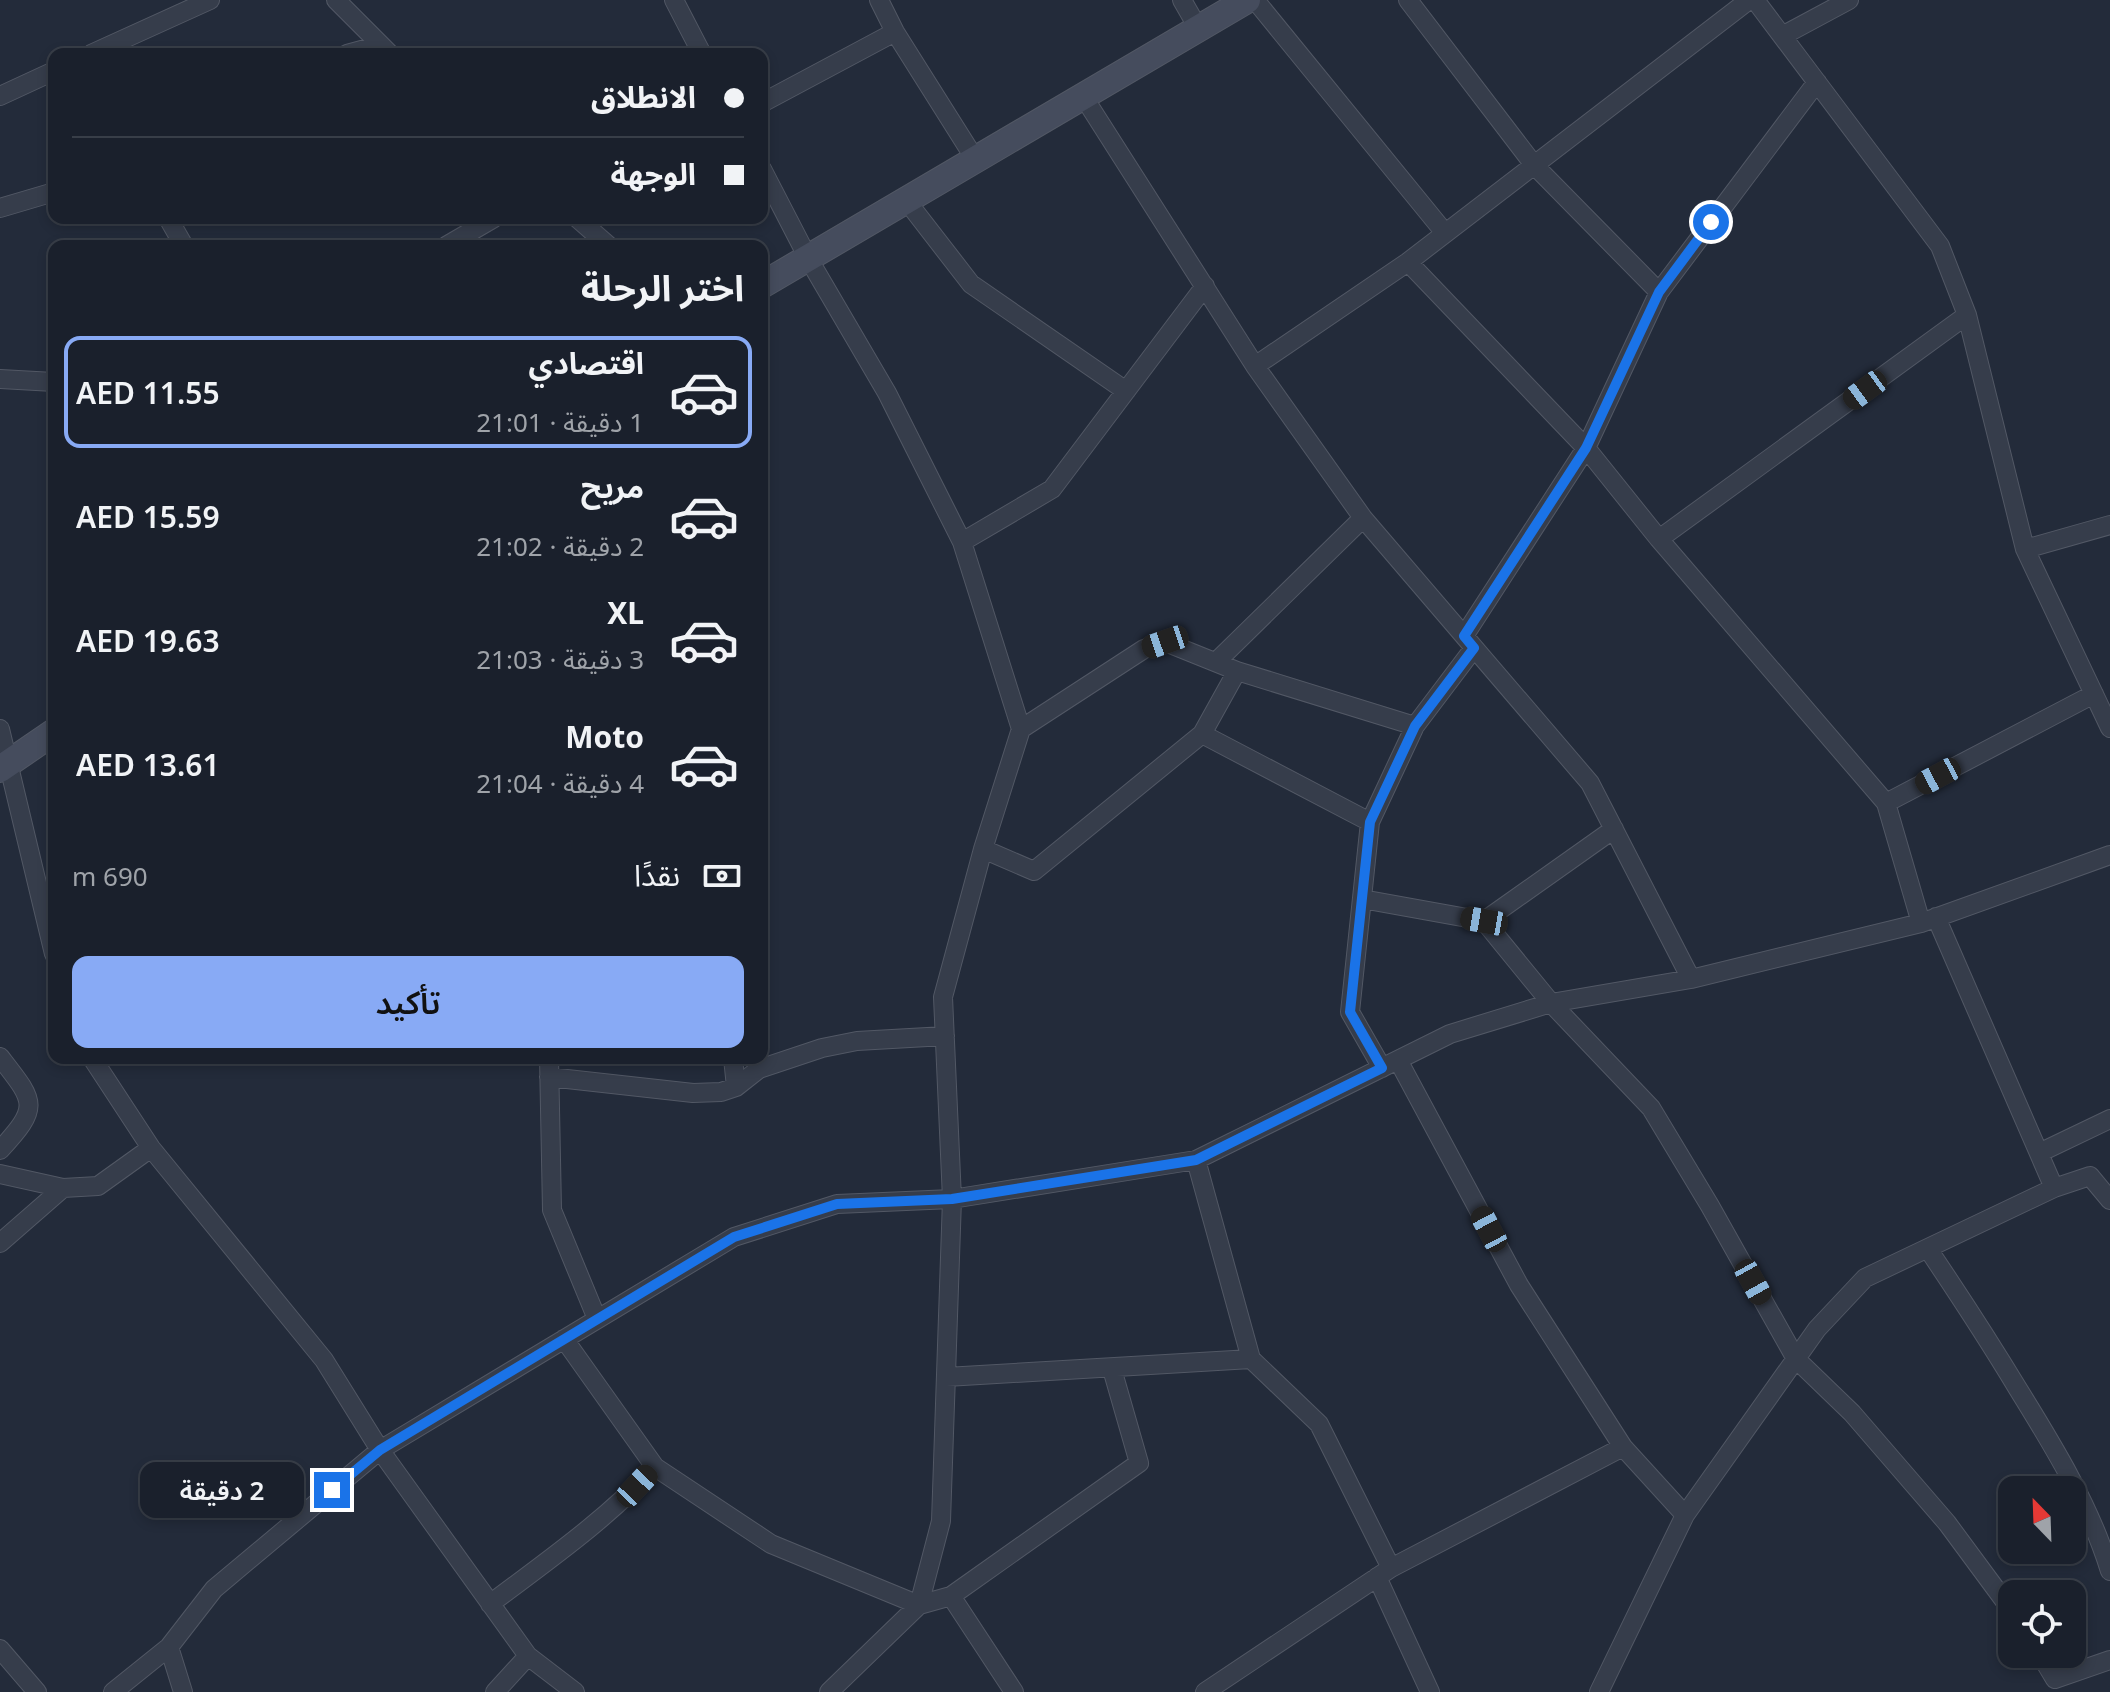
<!DOCTYPE html>
<html lang="ar">
<head>
<meta charset="utf-8">
<style>
	:root { --surface:#1a202c; --page:#272d38; --text:#f1f3f6; --muted:#9fa3a9; --line:#383e48; --accent:#88aaf5 }
	body { margin:0; font-family:"Noto Sans","Noto Sans Arabic",sans-serif; background:var(--page); color:var(--text); direction:rtl; height:100vh; display:flex; flex-direction:column; font-size:30px; white-space:nowrap }
	* { box-sizing:border-box; margin:0 }
	p { font-size:26px; color:var(--muted) }
	.icon { flex:none; width:44px; height:44px; fill:none; stroke:currentColor; stroke-width:2; stroke-linecap:round; stroke-linejoin:round }
	.map { position:relative; flex:1; overflow:hidden; direction:ltr }
	.panel { position:absolute; left:48px; top:240px; width:720px; height:824px; display:flex; flex-direction:column; background:var(--surface); border-radius:16px; box-shadow:0 4px 12px #0003,0 0 0 2px var(--line); direction:rtl }
	.panel>* { flex:none }
	.hud { position:absolute; left:48px; top:48px; width:720px; height:176px; border-radius:16px; box-shadow:0 4px 12px #0003,0 0 0 2px var(--line); direction:rtl; display:grid; align-content:center; height:176px; padding:0 24px; background:var(--surface) }
	.needle { width:52px; rotate:337deg }
	.buttons { position:absolute; left:1998px; top:1476px; display:grid; gap:16px }
	.buttons a { display:grid; place-items:center; width:88px; height:88px; border-radius:16px; background:var(--surface); box-shadow:0 4px 12px #0003,0 0 0 2px var(--line); font-size:40px }
	.end { position:absolute; width:36px; height:36px; margin:-18px; border:10px solid #1a73e8; background:#fff; box-shadow:0 0 0 4px #fff }
	.from { border-radius:50% }
	.bubble { position:absolute; height:56px; border-radius:16px; background:var(--surface); box-shadow:0 4px 12px #0003,0 0 0 2px var(--line); font-size:26px; font-weight:600; line-height:56px; text-align:center; direction:rtl }
	.car { position:absolute; width:24px; height:48px; margin:-24px -12px; border-radius:10px; box-shadow:0 0 6px 2px #0007; background:linear-gradient(#222 24%,#8ab4d8 0 40%,#222 0 76%,#8ab4d8 0 86%,#222 0) }
	.hud b { display:flex; align-items:center; gap:28px; height:76px; font-size:30px }
	.hud b+b { border-top:2px solid var(--line) }
	.hud i { width:20px; height:20px; background:var(--text) }
	ul { padding:0; list-style:none }
	li { display:flex; align-items:center; gap:24px; height:112px; margin:0 16px 12px; padding:0 8px; border:4px solid transparent; border-radius:16px }
	li div { flex:1 }
	li b { display:block; font-size:30px }
	li em { font-style:normal; font-weight:600 }
	li.active { border-color:var(--accent) }
	li>.icon { width:72px; height:72px; stroke-width:1.5 }
	h2 { padding:0 24px; font-size:36px; line-height:96px }
	.pay { display:flex; align-items:center; gap:20px; height:88px; padding:0 24px; font-size:30px }
	.pay p { margin-inline-start:auto }
	.action { display:flex; gap:16px; margin-top:auto; padding:16px 24px }
	.action a { flex:1; height:92px; border-radius:16px; background:var(--accent); color:#111; font-size:32px; font-weight:600; line-height:92px; text-align:center }
	.map>svg:first-child { display:block }
	.lines { fill:none; stroke-linecap:round; stroke-linejoin:round }
	.street-casing { stroke:#525865; stroke-width:20 }
	.secondary-casing { stroke:#525865; stroke-width:28 }
	.street { stroke:#363d4b; stroke-width:18 }
	.secondary { stroke:#454c5d; stroke-width:26 }
	.route { stroke:#1a73e8; stroke-width:10 }
</style>
</head>
<body>
<div class="map">
<svg width="2110" height="1692" viewBox="0 0 2110 1692">
	<rect width="100%" height="100%" fill="#232b3a"/>
	<g class="lines">
		<defs>
			<path id="street" d="M336 0 390 54
				M674 0 702 54
				M879 0 895 32 975 159
				M1182 0 1198 28
				M1255 0 1445 233
				M1408 0 1534 165 1659 292
				M1755 0 1940 246 1967 315 2025 549 2110 728
				M1782 36 1849 0
				M91 54 210 0
				M347 54 380 45
				M0 96 54 71
				M1083 96 1255 366 1363 518 1590 783 1691 979
				M762 103 895 32
				M762 169 808 258 887 393 962 542 1021 729 983 849 943 997 952 1199 941 1521 919 1605 829 1692
				M906 200 971 284 1126 391
				M0 208 54 192
				M168 218 184 246
				M577 218 609 246
				M446 246 494 218
				M1408 262 1586 448 1659 539 1886 803 1921 923
				M1255 366 1408 262 1749 0
				M0 379 54 382
				M1659 539 1967 315
				M962 542 1052 489 1205 286
				M2025 549 2110 525
				M1464 636 1586 448 1659 292 1817 82
				M1216 662 1363 518
				M1237 671 1415 726
				M0 729 54 954
				M1202 734 1370 822
				M1886 803 2094 694
				M983 849 1034 871 1202 734 1237 671 1165 642 1144 649 1021 729
				M1362 899 1484 921 1551 1003 1651 1108 1710 1206 1796 1359 1852 1413 1947 1523 2012 1611
				M1484 921 1614 829
				M0 1057C35 1102 41 1106 0 1150
				M92 1058 151 1148 324 1360 380 1450 528 1656 575 1692
				M549 1058 552 1210 597 1319
				M733 1058 736 1087
				M1398 1060 1519 1285 1623 1447 1685 1515 1599 1692
				M1382 1068 1350 1012 1370 822 1415 726 1474 648
				M549 1077 693 1093 721 1092 736 1087 759 1069 822 1048 857 1041 945 1036
				M2039 1153 2110 1119
				M1196 1160 1251 1359 1319 1424 1391 1568
				M0 1174 63 1188 98 1186 151 1148
				M2054 1188 2090 1176 2110 1200
				M0 1243 63 1188
				M1928 1249C1959 1295 1989 1341 2018 1389 2054 1447 2090 1506 2110 1571
				M564 1339 655 1467 771 1544 919 1605 951 1596 1139 1463 1112 1369
				M946 1377 1251 1359
				M1685 1515 1817 1329 1865 1278 2054 1188 1936 917
				M1377 1577 1430 1692
				M951 1596 1014 1692
				M490 1604C547 1561 606 1520 655 1467
				M169 1647 183 1692
				M0 1649 37 1692
				M2040 1654 2055 1679 2110 1660
				M113 1692 169 1647 214 1589 380 1450 734 1237 837 1204 952 1199 1196 1160 1450 1034 1551 1003 1691 979 1921 923 2110 855
				M495 1692 528 1656
				M1205 1692 1391 1568 1623 1447"/>
			<path id="secondary" d="M762 285 1247 0
				M0 769 54 732"/>
		</defs>
		<use href="#street" class="street-casing"/>
		<use href="#secondary" class="secondary-casing"/>
		<use href="#street" class="street"/>
		<use href="#secondary" class="secondary"/>
	</g>
	<g class="lines">
		<path class="route" d="M332 1490 380 1450 734 1237 837 1204 952 1199 1196 1160 1382 1068 1350 1012 1370 822 1415 726 1474 648 1464 636 1586 448 1659 292 1711 222"/>
	</g>
</svg>
<div class="buttons">
<a><svg class="needle" viewBox="-14 -14 28 28"><path d="M0-13l5 13h-10z" fill="#e53935"/><path d="M0 13l5-13h-10z" fill="#9fa3a9"/></svg></a>
<a><svg class="icon" aria-label="locate" viewBox="0 0 24 24"><circle cx="12" cy="12" r="6"/><path d="M12 2v4M12 18v4M2 12h4M18 12h4"/></svg></a>
</div>
<i class="end from" style="left:1711px;top:222px"></i>
<i class="end" style="left:332px;top:1490px"></i>
<div class="bubble" style="left:140px;top:1462px;width:164px">2 دقيقة</div>
<i class="car" style="left:1865px;top:390px;rotate:234deg"></i>
<i class="car" style="left:1165px;top:642px;rotate:251deg"></i>
<i class="car" style="left:1938px;top:776px;rotate:242deg"></i>
<i class="car" style="left:1484px;top:921px;rotate:280deg"></i>
<i class="car" style="left:1489px;top:1229px;rotate:332deg"></i>
<i class="car" style="left:1753px;top:1282px;rotate:151deg"></i>
<i class="car" style="left:637px;top:1486px;rotate:43deg"></i>
<div class="hud">
<b><i class="from"></i>الانطلاق</b>
<b><i></i>الوجهة</b>
</div>
<section class="panel">
<h2>اختر الرحلة</h2>
<ul>
<li class="active"><svg class="icon" aria-label="car" viewBox="0 0 24 24"><path d="M5 17H2v-5l4-1 3-4h7l3 4 3 1v5h-3M9 17h6M6 11h13"/><circle cx="7" cy="17" r="2"/><circle cx="17" cy="17" r="2"/></svg><div><b>اقتصادي</b><p>1 دقيقة · 21:01</p></div><em>AED 11.55</em></li>
<li><svg class="icon" aria-label="car" viewBox="0 0 24 24"><path d="M5 17H2v-5l4-1 3-4h7l3 4 3 1v5h-3M9 17h6M6 11h13"/><circle cx="7" cy="17" r="2"/><circle cx="17" cy="17" r="2"/></svg><div><b>مريح</b><p>2 دقيقة · 21:02</p></div><em>AED 15.59</em></li>
<li><svg class="icon" aria-label="car" viewBox="0 0 24 24"><path d="M5 17H2v-5l4-1 3-4h7l3 4 3 1v5h-3M9 17h6M6 11h13"/><circle cx="7" cy="17" r="2"/><circle cx="17" cy="17" r="2"/></svg><div><b>XL</b><p>3 دقيقة · 21:03</p></div><em>AED 19.63</em></li>
<li><svg class="icon" aria-label="car" viewBox="0 0 24 24"><path d="M5 17H2v-5l4-1 3-4h7l3 4 3 1v5h-3M9 17h6M6 11h13"/><circle cx="7" cy="17" r="2"/><circle cx="17" cy="17" r="2"/></svg><div><b>Moto</b><p>4 دقيقة · 21:04</p></div><em>AED 13.61</em></li>
</ul>
<div class="pay"><svg class="icon" aria-label="cash" viewBox="0 0 24 24"><path d="M3 7h18v10H3z"/><circle cx="12" cy="12" r="2"/></svg>نقدًا<p>690 m</p></div>
<div class="action"><a>تأكيد</a></div>
</section>
</div>
</body>
</html>
